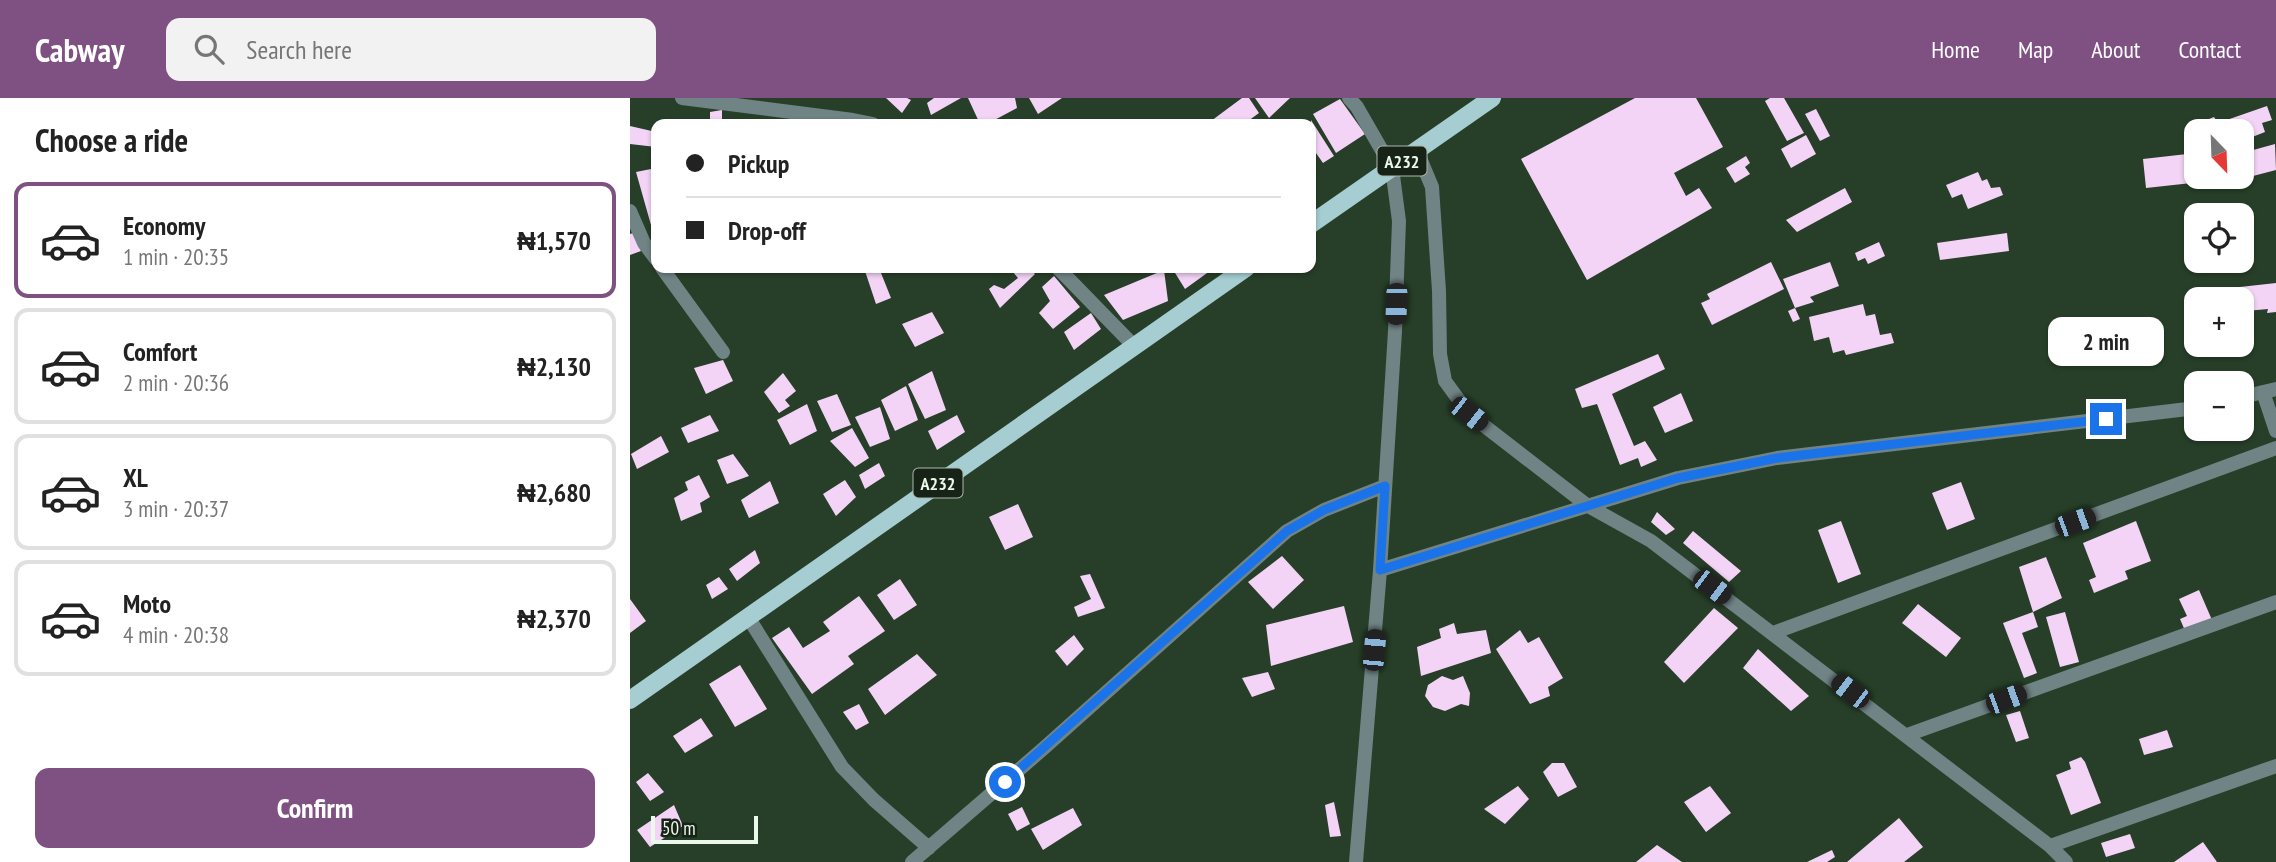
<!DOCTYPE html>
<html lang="en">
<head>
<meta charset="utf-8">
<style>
	:root { --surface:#fff; --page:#f2f2f2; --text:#222; --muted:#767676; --line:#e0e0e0; --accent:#7e5182 }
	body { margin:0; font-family:"PT Sans Narrow",sans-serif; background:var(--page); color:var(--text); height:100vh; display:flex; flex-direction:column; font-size:26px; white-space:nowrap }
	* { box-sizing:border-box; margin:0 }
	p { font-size:23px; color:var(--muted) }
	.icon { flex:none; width:38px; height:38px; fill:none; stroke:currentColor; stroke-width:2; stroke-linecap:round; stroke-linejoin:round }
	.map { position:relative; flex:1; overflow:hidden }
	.details { display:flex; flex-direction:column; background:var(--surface); width:630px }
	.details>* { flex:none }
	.top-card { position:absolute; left:21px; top:21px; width:665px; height:154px; border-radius:14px; box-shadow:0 2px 5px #0004; display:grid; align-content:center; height:154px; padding:0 35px; background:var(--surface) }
	.needle { width:46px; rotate:157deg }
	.tools { position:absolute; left:1554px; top:21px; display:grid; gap:14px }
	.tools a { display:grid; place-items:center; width:70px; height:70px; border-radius:14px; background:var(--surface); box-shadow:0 2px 5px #0004; font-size:35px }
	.scale { position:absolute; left:21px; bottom:18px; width:107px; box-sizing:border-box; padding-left:7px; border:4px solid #eaf9ea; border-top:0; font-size:19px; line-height:24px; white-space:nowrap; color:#eaf9ea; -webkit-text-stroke:5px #182318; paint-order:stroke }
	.end { position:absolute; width:32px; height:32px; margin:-16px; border:9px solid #1a73e8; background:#fff; box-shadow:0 0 0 4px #fff }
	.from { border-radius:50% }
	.bubble { position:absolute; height:49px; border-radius:14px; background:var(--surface); box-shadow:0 2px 5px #0004; font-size:23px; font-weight:600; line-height:49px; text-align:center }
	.car { position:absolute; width:21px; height:42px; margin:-21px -10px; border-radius:9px; box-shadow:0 0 5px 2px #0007; background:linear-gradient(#222 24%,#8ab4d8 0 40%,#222 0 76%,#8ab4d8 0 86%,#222 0) }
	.top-card b { display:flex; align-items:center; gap:24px; height:66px; font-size:26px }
	.top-card b+b { border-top:2px solid var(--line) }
	.top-card i { width:18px; height:18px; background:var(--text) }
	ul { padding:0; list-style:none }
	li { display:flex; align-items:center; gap:21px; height:116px; margin:0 14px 10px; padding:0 21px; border:4px solid var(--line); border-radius:14px }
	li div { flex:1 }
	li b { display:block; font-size:26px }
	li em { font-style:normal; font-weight:600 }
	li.active { border-color:var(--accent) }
	li>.icon { width:63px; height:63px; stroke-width:1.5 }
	h2 { padding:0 35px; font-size:32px; line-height:84px }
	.button { display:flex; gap:14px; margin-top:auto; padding:14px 35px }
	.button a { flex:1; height:80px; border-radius:14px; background:var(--accent); color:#fff; font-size:28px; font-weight:600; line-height:80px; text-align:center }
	header { display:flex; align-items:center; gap:42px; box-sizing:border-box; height:98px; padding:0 35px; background:var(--accent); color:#fff }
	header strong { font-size:33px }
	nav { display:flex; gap:38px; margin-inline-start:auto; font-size:24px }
	.search { width:490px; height:63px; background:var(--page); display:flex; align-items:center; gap:18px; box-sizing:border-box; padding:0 24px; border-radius:14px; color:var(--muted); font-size:26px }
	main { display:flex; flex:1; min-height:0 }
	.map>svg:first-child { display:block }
	.building { fill:#f4d4f6 }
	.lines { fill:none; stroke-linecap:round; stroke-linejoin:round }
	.minor { stroke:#708385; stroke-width:14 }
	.major { stroke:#a5cdd2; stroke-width:18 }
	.route { stroke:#1a73e8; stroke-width:9 }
	.labels { text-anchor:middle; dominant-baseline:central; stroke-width:7; stroke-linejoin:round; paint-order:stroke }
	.shield { fill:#182318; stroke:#abb9ab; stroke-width:2 }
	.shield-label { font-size:18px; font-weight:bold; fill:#eaf9ea }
</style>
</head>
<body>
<header>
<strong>Cabway</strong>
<div class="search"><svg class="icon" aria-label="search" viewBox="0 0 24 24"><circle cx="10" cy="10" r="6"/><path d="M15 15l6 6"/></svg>Search here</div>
<nav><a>Home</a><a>Map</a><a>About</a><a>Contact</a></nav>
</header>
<main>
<section class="details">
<h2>Choose a ride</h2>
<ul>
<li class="active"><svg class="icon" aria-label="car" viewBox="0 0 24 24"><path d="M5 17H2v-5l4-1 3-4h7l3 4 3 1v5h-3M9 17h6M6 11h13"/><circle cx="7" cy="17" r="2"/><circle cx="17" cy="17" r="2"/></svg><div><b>Economy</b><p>1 min · 20:35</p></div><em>₦1,570</em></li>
<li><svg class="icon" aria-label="car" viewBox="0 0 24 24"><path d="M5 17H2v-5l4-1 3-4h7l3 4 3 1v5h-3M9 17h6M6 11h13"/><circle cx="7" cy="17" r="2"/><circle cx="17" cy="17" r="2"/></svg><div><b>Comfort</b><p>2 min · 20:36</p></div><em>₦2,130</em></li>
<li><svg class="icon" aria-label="car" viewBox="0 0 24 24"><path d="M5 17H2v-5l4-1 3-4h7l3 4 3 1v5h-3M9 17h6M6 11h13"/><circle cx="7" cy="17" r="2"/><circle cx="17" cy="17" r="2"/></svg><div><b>XL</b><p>3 min · 20:37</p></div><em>₦2,680</em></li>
<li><svg class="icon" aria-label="car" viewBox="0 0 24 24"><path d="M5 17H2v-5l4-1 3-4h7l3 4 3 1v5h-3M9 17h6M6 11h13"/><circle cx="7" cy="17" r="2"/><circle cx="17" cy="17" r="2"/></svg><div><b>Moto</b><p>4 min · 20:38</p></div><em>₦2,370</em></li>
</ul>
<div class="button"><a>Confirm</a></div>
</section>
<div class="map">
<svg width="1646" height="764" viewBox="0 0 1646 764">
	<rect width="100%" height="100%" fill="#273f28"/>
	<path class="building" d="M256 0H277L281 2 272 15Z
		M304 0H331L301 17 297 5Z
		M338 0H385L387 10 357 26H350Z
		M399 0H432L408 16Z
		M612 0H619L629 15 614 26H583L581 23Z
		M625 0H660L639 20Z
		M1005 0H1066L1093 49 1044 75 1056 98 1069 90 1082 110 957 182 891 61Z
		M1140 0H1154L1174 35 1157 43 1135 3Z
		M710 1 735 36 706 55 683 16Z
		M1637 8 1642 22 1632 25 1635 34 1612 43V33H1577L1574 23 1584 19 1588 25Z
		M1186 11 1200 38 1190 43 1175 16Z
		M92 12V23L101 21 102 26H80V14Z
		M681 22 704 58 693 65 681 48Z
		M0 28 26 34V49L0 46Z
		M1176 37 1186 56 1161 70 1151 51Z
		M1645 46 1646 72 1623 78 1616 54Z
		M1566 55V79H1580V83L1516 90 1513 61Z
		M1116 58 1120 65 1115 69 1120 76 1105 85 1096 70Z
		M26 70V125L21 127 6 74Z
		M1348 74 1352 83 1357 81 1361 90 1370 89 1373 97 1338 111 1332 96 1322 100 1316 87Z
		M1215 90 1222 104 1167 134 1156 122Z
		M3 135 11 153 0 157V136Z
		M1377 135 1379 153 1310 162 1307 145Z
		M1249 144 1255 158 1238 166 1235 160 1228 163 1225 155Z
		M1141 164 1154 191 1082 227 1071 205 1080 201 1077 196Z
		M1200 164 1209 188 1180 199 1184 204 1165 210 1153 181Z
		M234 170H249L261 200 246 206Z
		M389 170H398L405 176 370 210 359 191 364 187 374 191 388 180 382 173Z
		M542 170H584L555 191Z
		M534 172 538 203 493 222 474 197Z
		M424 178 450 209 423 231 409 215 420 203 412 189Z
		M1646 185V214L1637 215 1638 211 1616 213 1612 201H1602L1601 190Z
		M1233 206 1236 218 1245 216 1250 237 1261 235 1264 245 1216 257 1214 252 1203 255 1199 239 1184 243 1179 219Z
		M1165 210 1170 221 1163 224 1158 213Z
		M302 214 314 235 285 249 272 226Z
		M461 215 471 231 444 252 434 234Z
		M1612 216H1614L1617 251 1606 252 1605 247H1612Z
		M1028 256 1035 271 982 296 1004 348 1015 343 1027 362 1011 369 1008 360 990 367 967 306 952 310 945 291Z
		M93 262 103 283 76 296 64 270Z
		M302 273 316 312 295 321 278 286Z
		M153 275 166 293 155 302 160 308 149 315 134 294Z
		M276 288 288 322 265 333 251 302Z
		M1051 295 1063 323 1035 335 1023 309Z
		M207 296 221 327 202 334 187 303Z
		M177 306 187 333 160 347 147 322Z
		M250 309 260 341 240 349 225 319Z
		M80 317 89 333 58 345 51 330Z
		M327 317 335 334 307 352 298 333Z
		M222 330 239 360 225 369 200 343Z
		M31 338 39 354 7 371 1 356Z
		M103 356 119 378 97 386 87 362Z
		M249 365 255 378 235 391 229 377Z
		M69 377 80 399 70 405 72 414 51 423 44 400 58 392 55 384Z
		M215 382 226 399 206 418 193 396Z
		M140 383 149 405 119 420 111 402Z
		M1331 384 1345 421 1317 432 1302 395Z
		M388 406 403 439 375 452 359 419Z
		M1027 414 1045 431 1036 437 1021 424Z
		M1211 423 1231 476 1208 485 1188 432Z
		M1506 423 1521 463 1495 473 1498 481 1464 495 1459 482 1466 479 1453 445Z
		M1063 433 1111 473 1099 484 1053 445Z
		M125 452 130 465 107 483 99 471Z
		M652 458 674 482 643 511 618 484Z
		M1416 459 1432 500 1403 514 1389 469Z
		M460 476 475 510 448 519 444 509 461 501 450 478Z
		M89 479 98 491 82 501 76 487Z
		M270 481 287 507 264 522 247 497Z
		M1569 492 1582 522 1556 535 1550 521 1557 518 1549 501Z
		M229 498 255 533 218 558 224 566 182 596 142 540 159 529 173 550 200 533 193 524Z
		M0 501 16 523 0 535Z
		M1288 506 1331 540 1316 559 1272 525Z
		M714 508 723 544 641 568 636 527Z
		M1084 510 1108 530 1054 585 1034 564Z
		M1403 514 1408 529 1392 535 1407 575 1394 580 1373 525Z
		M1435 514 1449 564 1430 569 1416 519Z
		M824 525 827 536 856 532 861 555 791 578 787 549 811 540 809 531Z
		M890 532 898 545 909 539 933 580 918 589 920 598 900 606 866 551Z
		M444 537 454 551 437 568 425 553Z
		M1128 551 1179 598 1161 613 1113 570Z
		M287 556 307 577 255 617 238 591Z
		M110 567 137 611 105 629 79 586Z
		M638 574 645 591 622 599 612 580Z
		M812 578 823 582 833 578 840 595 839 608 831 606 815 613 803 609 795 598 798 587Z
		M229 606 239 625 226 632 213 614Z
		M1390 613 1399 640 1386 644 1376 617Z
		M71 620 83 638 55 655 43 638Z
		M1537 632 1543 649 1514 657 1509 641Z
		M1451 659 1455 664 1471 705 1441 717 1426 677 1441 671 1439 664Z
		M922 665H934L947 689 928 699 913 674Z
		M18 675 34 694 20 703 6 684Z
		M888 688 899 701 875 726 854 711Z
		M1080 688 1101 715 1076 734 1054 704Z
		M704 704 711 738 700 739 695 707Z
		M44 707 53 728 20 749 7 732Z
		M392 709 400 726 387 733 378 716Z
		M443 710 452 727 413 752 401 731Z
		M1269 720 1293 749 1274 764H1217Z
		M1500 736 1505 750 1476 759 1471 745Z
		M1573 744 1587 764H1544Z
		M1027 747 1052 764H1006Z
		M1202 752 1205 759 1197 764H1177Z"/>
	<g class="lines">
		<path class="minor" d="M52 0 223 22 243 26
			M719 0 727 9 762 70 769 123 765 233 750 472 726 764
			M787 53 802 89 809 193 810 256 815 283 839 316 958 408 1021 443 1420 748 1436 764
			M0 113 14 145 26 161
			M32 170 93 254
			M428 170 503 247
			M1633 294 1646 333
			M1612 299 1646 291
			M750 472 1048 380 1147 360 1566 310
			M118 519 212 669 244 702 299 750
			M1143 535 1646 350
			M1277 637 1646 504
			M1420 748 1646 668
			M282 764 414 650 657 433 694 412 755 388"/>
		<path class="major" d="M681 126 862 0
			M0 602 616 170"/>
	</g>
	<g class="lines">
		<path class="route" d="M375 684 657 433 694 412 755 388 750 472 1048 380 1147 360 1476 321"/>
	</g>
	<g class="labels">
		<g class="shield">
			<rect x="747.5" y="48.5" width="49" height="29" rx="5"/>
			<rect x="283.5" y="370.5" width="49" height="29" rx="5"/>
		</g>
		<g class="shield-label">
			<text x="772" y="63">A232</text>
			<text x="308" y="385">A232</text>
		</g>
	</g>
</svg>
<div class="tools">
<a><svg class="needle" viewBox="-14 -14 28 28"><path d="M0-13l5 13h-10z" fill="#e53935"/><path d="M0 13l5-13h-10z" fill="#767676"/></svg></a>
<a><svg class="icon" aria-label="locate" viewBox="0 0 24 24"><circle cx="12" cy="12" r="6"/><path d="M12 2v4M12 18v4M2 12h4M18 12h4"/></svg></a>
<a>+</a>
<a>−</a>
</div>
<div class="scale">50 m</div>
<i class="end from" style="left:375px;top:684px"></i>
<i class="end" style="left:1476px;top:321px"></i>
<div class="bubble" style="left:1418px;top:219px;width:116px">2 min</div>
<i class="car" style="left:766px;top:206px;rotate:182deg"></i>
<i class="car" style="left:839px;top:316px;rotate:128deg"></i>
<i class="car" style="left:1445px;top:424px;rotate:70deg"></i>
<i class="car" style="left:1082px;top:489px;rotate:127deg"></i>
<i class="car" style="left:744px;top:552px;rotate:5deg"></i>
<i class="car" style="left:1220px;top:593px;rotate:307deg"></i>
<i class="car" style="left:1376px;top:601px;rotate:70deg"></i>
<div class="top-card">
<b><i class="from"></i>Pickup</b>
<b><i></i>Drop-off</b>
</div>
</div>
</main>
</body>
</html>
